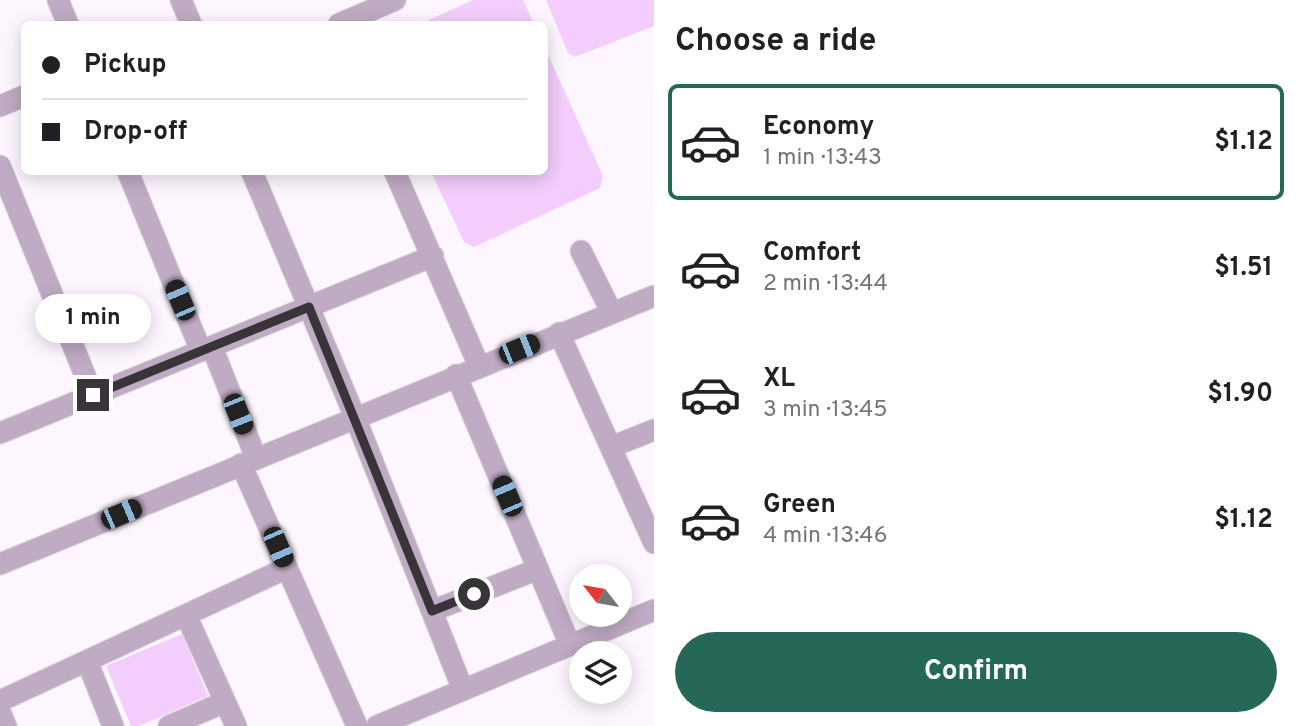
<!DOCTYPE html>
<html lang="en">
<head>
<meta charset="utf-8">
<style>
	:root { --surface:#fff; --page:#f2f2f2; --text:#202124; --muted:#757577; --line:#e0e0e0; --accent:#256858 }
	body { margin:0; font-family:Overpass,sans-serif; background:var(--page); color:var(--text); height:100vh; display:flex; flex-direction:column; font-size:26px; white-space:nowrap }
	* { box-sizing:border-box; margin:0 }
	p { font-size:23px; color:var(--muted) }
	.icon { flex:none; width:38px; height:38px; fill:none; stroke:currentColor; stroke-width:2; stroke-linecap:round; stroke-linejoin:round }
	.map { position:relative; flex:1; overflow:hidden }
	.details { display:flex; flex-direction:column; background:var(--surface); width:644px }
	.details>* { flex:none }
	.hud { position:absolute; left:21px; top:21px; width:527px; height:154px; border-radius:10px; box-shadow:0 4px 18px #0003; display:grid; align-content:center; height:154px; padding:0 21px; background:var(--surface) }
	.needle { width:46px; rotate:301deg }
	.fabs { position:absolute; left:569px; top:564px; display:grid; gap:14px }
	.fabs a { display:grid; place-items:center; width:63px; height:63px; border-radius:50%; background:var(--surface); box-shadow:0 4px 18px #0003; font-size:35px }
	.end { position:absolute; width:32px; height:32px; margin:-16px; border:9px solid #39333a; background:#fff; box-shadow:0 0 0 4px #fff }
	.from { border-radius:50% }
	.bubble { position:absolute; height:49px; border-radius:24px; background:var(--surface); box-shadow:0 4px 18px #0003; font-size:23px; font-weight:700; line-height:49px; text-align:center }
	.car { position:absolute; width:21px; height:42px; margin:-21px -10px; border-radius:9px; box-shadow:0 0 5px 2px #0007; background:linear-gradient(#222 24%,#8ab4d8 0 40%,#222 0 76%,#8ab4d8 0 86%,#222 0) }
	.hud b { display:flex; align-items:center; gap:24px; height:66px; font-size:26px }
	.hud b+b { border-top:2px solid var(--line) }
	.hud i { width:18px; height:18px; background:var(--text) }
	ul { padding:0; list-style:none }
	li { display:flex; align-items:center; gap:21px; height:116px; margin:0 14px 10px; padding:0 7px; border:4px solid transparent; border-radius:10px }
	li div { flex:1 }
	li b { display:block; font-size:26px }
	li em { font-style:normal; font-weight:700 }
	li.on { border-color:var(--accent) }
	li>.icon { width:63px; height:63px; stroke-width:1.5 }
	h2 { padding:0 21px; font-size:32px; line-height:84px }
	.action { display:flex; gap:14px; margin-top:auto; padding:14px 21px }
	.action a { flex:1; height:80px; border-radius:42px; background:var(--accent); color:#fff; font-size:28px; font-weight:700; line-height:80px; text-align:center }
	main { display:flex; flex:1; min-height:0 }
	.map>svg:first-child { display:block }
	.green { fill:#f3cdfb }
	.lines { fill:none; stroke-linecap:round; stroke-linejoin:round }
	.minor-casing { stroke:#dad3db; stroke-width:23 }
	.minor { stroke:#bfabc3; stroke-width:21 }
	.route { stroke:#39333a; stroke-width:9 }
</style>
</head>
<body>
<main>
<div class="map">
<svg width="654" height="726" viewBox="0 0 654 726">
	<rect width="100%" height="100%" fill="#fdf6fe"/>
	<path class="green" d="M473 0H523L534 24H420Z
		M546 0H654V26L575 57 568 53Z
		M544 46 603 176 600 188 474 247 464 242 431 172H544Z
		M182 634 208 696 139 726H131L106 666Z"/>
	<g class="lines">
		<defs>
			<path id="minor" d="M58 0 68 24
				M181 0 191 24
				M339 24 395 0
				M0 106 24 96
				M0 166 93 395
				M128 172 201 351
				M252 172 355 417 463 690
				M395 172 479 366
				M581 251 612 313
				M559 333 654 543
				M212 347 256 458
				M456 375 570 645
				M0 433 433 256
				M611 447 654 430
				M241 464 357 726
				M0 564 654 296
				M432 611 538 569
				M186 615 236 726
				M87 661 113 726
				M0 701 287 568
				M0 712 6 726
				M169 726 225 702
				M377 726 654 610"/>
		</defs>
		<use href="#minor" class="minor-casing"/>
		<use href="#minor" class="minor"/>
	</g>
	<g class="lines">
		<path class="route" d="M93 395 309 307 432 611 474 594"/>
	</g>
</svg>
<div class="fabs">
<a><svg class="needle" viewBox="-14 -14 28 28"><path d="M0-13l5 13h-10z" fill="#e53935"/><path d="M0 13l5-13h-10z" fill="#757577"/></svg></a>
<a><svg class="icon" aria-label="layers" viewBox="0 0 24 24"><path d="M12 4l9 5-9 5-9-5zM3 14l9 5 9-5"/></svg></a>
</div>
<i class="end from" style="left:474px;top:594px"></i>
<i class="end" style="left:93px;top:395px"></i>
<div class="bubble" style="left:35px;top:294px;width:116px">1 min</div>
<i class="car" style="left:180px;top:300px;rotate:337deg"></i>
<i class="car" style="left:519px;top:349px;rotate:68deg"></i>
<i class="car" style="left:238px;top:414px;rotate:158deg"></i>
<i class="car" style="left:507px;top:496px;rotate:337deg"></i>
<i class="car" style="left:121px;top:514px;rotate:67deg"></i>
<i class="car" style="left:278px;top:547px;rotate:156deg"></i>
<div class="hud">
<b><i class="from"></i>Pickup</b>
<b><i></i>Drop-off</b>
</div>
</div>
<section class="details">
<h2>Choose a ride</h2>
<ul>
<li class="on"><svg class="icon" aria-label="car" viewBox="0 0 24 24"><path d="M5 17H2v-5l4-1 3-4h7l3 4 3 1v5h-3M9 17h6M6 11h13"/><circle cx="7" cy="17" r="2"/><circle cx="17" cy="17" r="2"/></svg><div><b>Economy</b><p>1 min · 13:43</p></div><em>$1.12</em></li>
<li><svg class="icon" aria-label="car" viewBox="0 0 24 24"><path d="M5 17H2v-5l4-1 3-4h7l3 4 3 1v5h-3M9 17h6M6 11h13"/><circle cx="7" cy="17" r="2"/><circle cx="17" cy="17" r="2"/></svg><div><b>Comfort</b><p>2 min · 13:44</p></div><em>$1.51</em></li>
<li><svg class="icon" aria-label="car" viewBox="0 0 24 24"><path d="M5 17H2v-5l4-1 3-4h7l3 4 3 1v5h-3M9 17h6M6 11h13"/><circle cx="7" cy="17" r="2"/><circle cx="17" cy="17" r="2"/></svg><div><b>XL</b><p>3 min · 13:45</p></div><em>$1.90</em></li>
<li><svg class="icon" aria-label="car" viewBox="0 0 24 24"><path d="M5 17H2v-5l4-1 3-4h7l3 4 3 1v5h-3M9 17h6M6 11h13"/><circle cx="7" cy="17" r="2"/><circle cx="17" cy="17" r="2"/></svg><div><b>Green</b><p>4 min · 13:46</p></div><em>$1.12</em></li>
</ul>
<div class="action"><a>Confirm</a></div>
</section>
</main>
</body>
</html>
